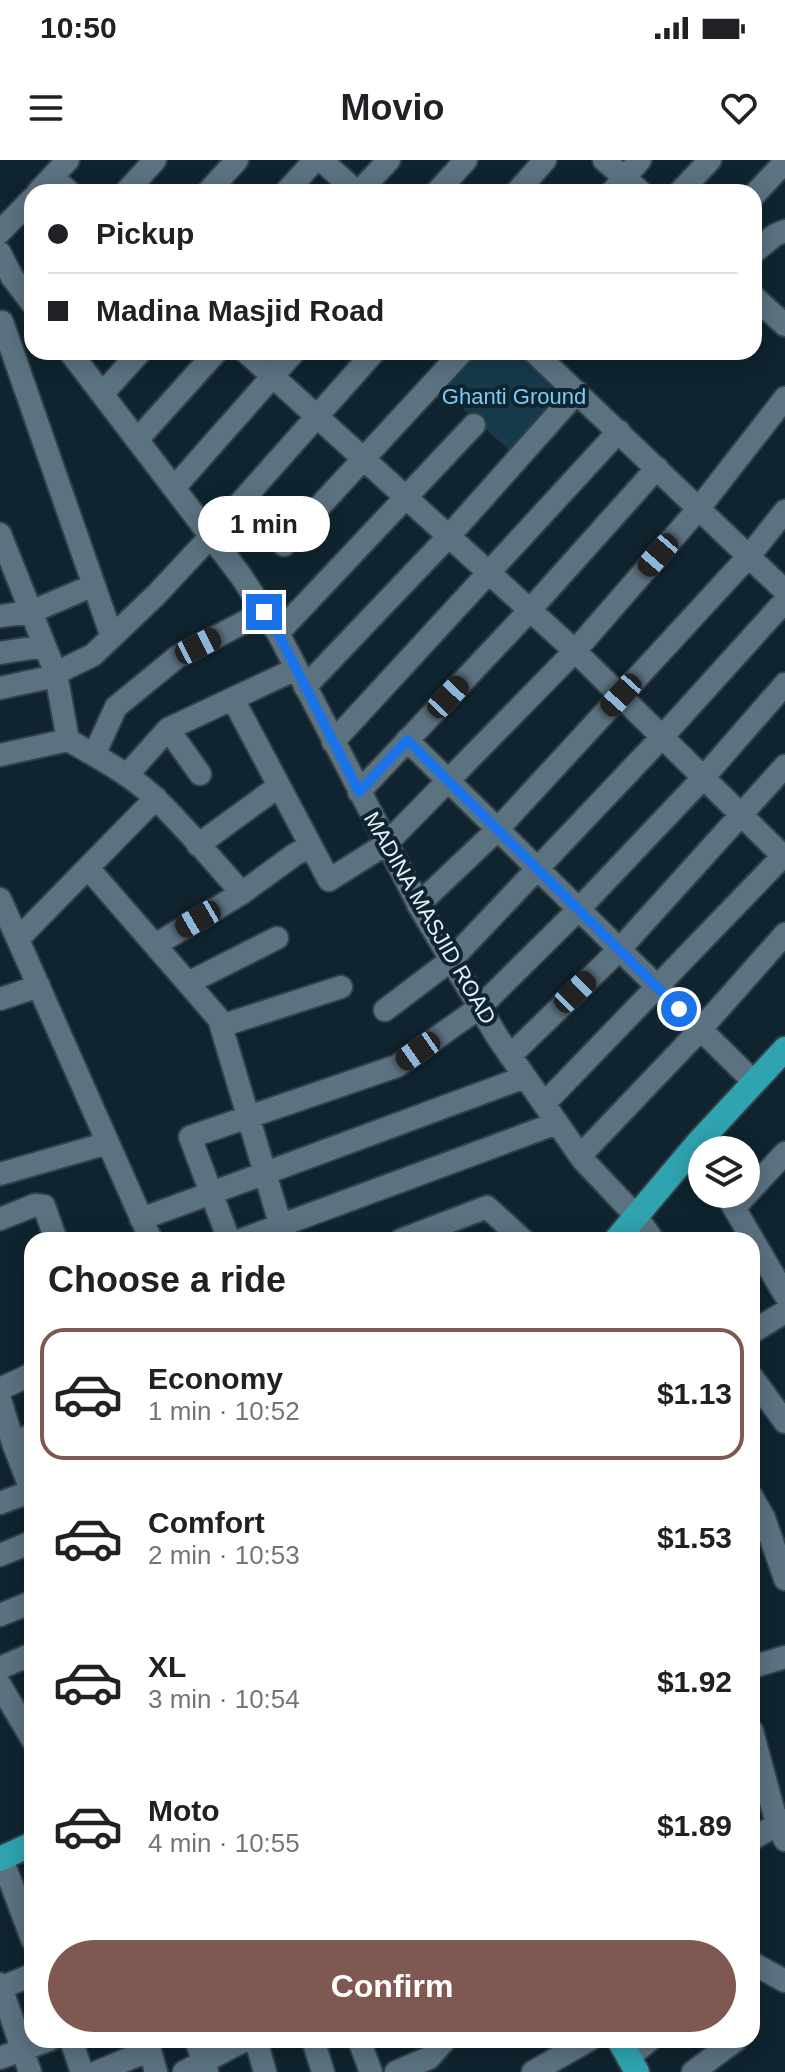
<!DOCTYPE html>
<html lang="en">
<head>
<meta charset="utf-8">
<style>
	:root { --surface:#fff; --page:#f6f6f6; --text:#202124; --muted:#757577; --line:#e0e0e0; --accent:#7f5951 }
	body { margin:0; font-family:Arial,sans-serif; background:var(--page); color:var(--text); height:100vh; display:flex; flex-direction:column; font-size:30px; white-space:nowrap }
	* { box-sizing:border-box; margin:0 }
	p { font-size:26px; color:var(--muted) }
	.icon { flex:none; width:44px; height:44px; fill:none; stroke:currentColor; stroke-width:2; stroke-linecap:round; stroke-linejoin:round }
	.map { position:relative; flex:1; overflow:hidden }
	.sheet { position:absolute; left:24px; top:1072px; width:736px; height:816px; display:flex; flex-direction:column; background:var(--surface); border-radius:24px; box-shadow:0 4px 20px #0003 }
	.sheet>* { flex:none }
	.banner { position:absolute; left:24px; top:24px; width:738px; height:176px; border-radius:24px; box-shadow:0 4px 20px #0003; display:grid; align-content:center; height:176px; padding:0 24px; background:var(--surface) }
	.fabs { position:absolute; left:688px; top:976px; display:grid; gap:16px }
	.fabs a { display:grid; place-items:center; width:72px; height:72px; border-radius:50%; background:var(--surface); box-shadow:0 4px 20px #0003; font-size:40px }
	.end { position:absolute; width:36px; height:36px; margin:-18px; border:10px solid #1a73e8; background:#fff; box-shadow:0 0 0 4px #fff }
	.from { border-radius:50% }
	.bubble { position:absolute; height:56px; border-radius:28px; background:var(--surface); box-shadow:0 4px 20px #0003; font-size:26px; font-weight:800; line-height:56px; text-align:center }
	.car { position:absolute; width:24px; height:48px; margin:-24px -12px; border-radius:10px; box-shadow:0 0 6px 2px #0007; background:linear-gradient(#222 24%,#8ab4d8 0 40%,#222 0 76%,#8ab4d8 0 86%,#222 0) }
	.banner b { display:flex; align-items:center; gap:28px; height:76px; font-size:30px }
	.banner b+b { border-top:2px solid var(--line) }
	.banner i { width:20px; height:20px; background:var(--text) }
	ul { padding:0; list-style:none }
	li { display:flex; align-items:center; gap:24px; height:132px; margin:0 16px 12px; padding:0 8px; border:4px solid transparent; border-radius:24px }
	li div { flex:1 }
	li b { display:block; font-size:30px }
	li em { font-style:normal; font-weight:800 }
	li.current { border-color:var(--accent) }
	li>.icon { width:72px; height:72px; stroke-width:1.5 }
	h2 { padding:0 24px; font-size:36px; line-height:96px }
	.primary-button { display:flex; gap:16px; margin-top:auto; padding:16px 24px }
	.primary-button a { flex:1; height:92px; border-radius:48px; background:var(--accent); color:#fff; font-size:32px; font-weight:800; line-height:92px; text-align:center }
	.status { display:flex; justify-content:space-between; align-items:center; height:56px; padding:0 40px; background:var(--surface); direction:ltr }
	.status svg { height:22px; fill:currentColor }
	header { display:flex; justify-content:space-between; align-items:center; height:104px; padding:0 24px; background:var(--surface); font-size:36px; font-weight:800 }
	.map>svg:first-child { display:block }
	.green { fill:#16394b }
	.lines { fill:none; stroke-linecap:round; stroke-linejoin:round }
	.minor-casing { stroke:#334049; stroke-width:26 }
	.major-casing { stroke:#334049; stroke-width:28 }
	.minor { stroke:#5b7280; stroke-width:22 }
	.major { stroke:#2fa3af; stroke-width:24 }
	.route { stroke:#1a73e8; stroke-width:10 }
	.labels { text-anchor:middle; dominant-baseline:central; stroke-width:8; stroke-linejoin:round; paint-order:stroke }
	.park-label { font-size:22px; fill:#7acbf7; stroke:#0f242f }
	.street-label { font-size:22px; fill:#e6f3fb; stroke:#0f242f }
</style>
</head>
<body>
<div class="status"><b>10:50</b><svg viewBox="0 0 49 12"><path d="M0 12V9h3v3zM5 12V6h3v6zM10 12V3h3v9zM15 12V0h3v12zM26 1h20v11H26zM47 4h2v5h-2z"/></svg></div>
<header><svg class="icon" aria-label="menu" viewBox="0 0 24 24"><path d="M4 6h16M4 12h16M4 18h16"/></svg>Movio<svg class="icon" aria-label="heart" viewBox="0 0 24 24"><path d="M12 20l-8-8c-3-5 5-10 8-4 3-6 11-1 8 4z"/></svg></header>
<div class="map">
<svg width="785" height="1912" viewBox="0 0 785 1912">
	<rect width="100%" height="100%" fill="#0f242f"/>
	<path class="green" d="M462 192H534L577 232 518 298 434 223Z"/>
	<g class="lines">
		<defs>
			<path id="minor" d="M321 0 357 32
				M604 0 641 32
				M53 17 69 32
				M38 32 68 0
				M126 32 155 0
				M208 32 237 0
				M286 32 315 0
				M359 32 389 0
				M437 32 466 0
				M517 32 545 0
				M612 32 640 0
				M680 32 710 0
				M754 35 785 2
				M0 72 32 39
				M754 92 775 75 785 71
				M0 93 12 117 32 143
				M754 137 785 165
				M2 162 112 477
				M70 192 241 416 278 473 422 751 498 878 583 1000 636 1056 653 1080
				M246 192 575 491 785 698
				M534 192 785 431
				M102 234 140 192
				M137 280 216 192
				M174 328 294 192
				M0 374 56 514 68 580
				M284 385 462 192
				M0 456 31 452 94 425
				M278 473 474 265
				M0 493 44 486
				M305 527 449 376 577 232
				M0 528 46 518 93 495 156 435 211 376 374 192
				M233 539 329 720 386 684 575 491 700 347 785 238
				M168 569 200 614
				M407 580 754 922
				M333 582 619 271
				M0 595 68 580C99 598 132 615 157 640 187 669 214 702 242 733
				M94 595 116 547 177 497 264 452
				M127 615 168 569 296 509
				M359 632 530 450 657 308
				M198 685 279 626
				M88 708 219 859 285 1080
				M0 739 151 1080
				M418 745 497 670 749 396 785 351
				M18 779 156 638
				M155 785 242 733 294 695 311 686
				M188 823 277 778
				M0 839 39 826
				M385 850 451 800 663 576 785 441
				M221 866 341 827
				M510 896 619 790 785 606
				M544 944 785 694
				M580 996 700 870 785 774
				M0 1014 108 983
				M726 1034 785 1135
				M734 1048 785 993
				M0 1059 35 1045 44 1046 56 1080
				M141 1059 525 917
				M229 1080 190 977 397 906 480 847 578 750 704 617 785 524
				M241 1080 557 963
				M401 1080 487 1047 523 1080
				M752 1172 785 1152
				M752 1217 785 1262
				M0 1229 32 1214
				M0 1239 13 1283 32 1332
				M13 1283 32 1275
				M752 1337 764 1358 785 1419
				M0 1343 32 1331
				M0 1395 32 1382
				M0 1455 32 1442
				M752 1507 785 1497
				M0 1508 32 1494
				M0 1525 32 1579
				M752 1571 777 1664 785 1680
				M752 1679 785 1660
				M2 1699 32 1779
				M752 1803 785 1821
				M0 1824 30 1912
				M0 1828 32 1815
				M71 1880 82 1912
				M147 1880 156 1912
				M196 1880 207 1912
				M256 1880 265 1912
				M313 1880 323 1912
				M359 1880 371 1912
				M629 1897 650 1880
				M0 1898 49 1880
				M97 1912 150 1890
				M184 1912 245 1880
				M396 1912 429 1898 445 1880
				M533 1912 589 1880
				M693 1912 736 1880"/>
			<path id="major" d="M616 1080 697 984 785 889
				M0 1699 32 1684
				M619 1880 637 1912"/>
		</defs>
		<use href="#minor" class="minor-casing"/>
		<use href="#major" class="major-casing"/>
		<use href="#minor" class="minor"/>
		<use href="#major" class="major"/>
	</g>
	<g class="lines">
		<path class="route" d="M264 452 278 473 359 632 407 580 679 849"/>
	</g>
	<g class="labels">
		<g class="park-label">
			<text x="514" y="236">Ghanti Ground</text>
		</g>
		<g class="street-label">
			<text transform="translate(430 758) rotate(60)">MADINA MASJID ROAD</text>
		</g>
	</g>
</svg>
<div class="fabs">
<a><svg class="icon" aria-label="layers" viewBox="0 0 24 24"><path d="M12 4l9 5-9 5-9-5zM3 14l9 5 9-5"/></svg></a>
</div>
<i class="end from" style="left:679px;top:849px"></i>
<i class="end" style="left:264px;top:452px"></i>
<div class="bubble" style="left:198px;top:336px;width:132px">1 min</div>
<i class="car" style="left:658px;top:395px;rotate:221deg"></i>
<i class="car" style="left:198px;top:486px;rotate:63deg"></i>
<i class="car" style="left:621px;top:535px;rotate:222deg"></i>
<i class="car" style="left:448px;top:537px;rotate:43deg"></i>
<i class="car" style="left:198px;top:759px;rotate:240deg"></i>
<i class="car" style="left:575px;top:832px;rotate:46deg"></i>
<i class="car" style="left:418px;top:891px;rotate:235deg"></i>
<div class="banner">
<b><i class="from"></i>Pickup</b>
<b><i></i>Madina Masjid Road</b>
</div>
<section class="sheet">
<h2>Choose a ride</h2>
<ul>
<li class="current"><svg class="icon" aria-label="car" viewBox="0 0 24 24"><path d="M5 17H2v-5l4-1 3-4h7l3 4 3 1v5h-3M9 17h6M6 11h13"/><circle cx="7" cy="17" r="2"/><circle cx="17" cy="17" r="2"/></svg><div><b>Economy</b><p>1 min · 10:52</p></div><em>$1.13</em></li>
<li><svg class="icon" aria-label="car" viewBox="0 0 24 24"><path d="M5 17H2v-5l4-1 3-4h7l3 4 3 1v5h-3M9 17h6M6 11h13"/><circle cx="7" cy="17" r="2"/><circle cx="17" cy="17" r="2"/></svg><div><b>Comfort</b><p>2 min · 10:53</p></div><em>$1.53</em></li>
<li><svg class="icon" aria-label="car" viewBox="0 0 24 24"><path d="M5 17H2v-5l4-1 3-4h7l3 4 3 1v5h-3M9 17h6M6 11h13"/><circle cx="7" cy="17" r="2"/><circle cx="17" cy="17" r="2"/></svg><div><b>XL</b><p>3 min · 10:54</p></div><em>$1.92</em></li>
<li><svg class="icon" aria-label="car" viewBox="0 0 24 24"><path d="M5 17H2v-5l4-1 3-4h7l3 4 3 1v5h-3M9 17h6M6 11h13"/><circle cx="7" cy="17" r="2"/><circle cx="17" cy="17" r="2"/></svg><div><b>Moto</b><p>4 min · 10:55</p></div><em>$1.89</em></li>
</ul>
<div class="primary-button"><a>Confirm</a></div>
</section>
</div>
</body>
</html>
